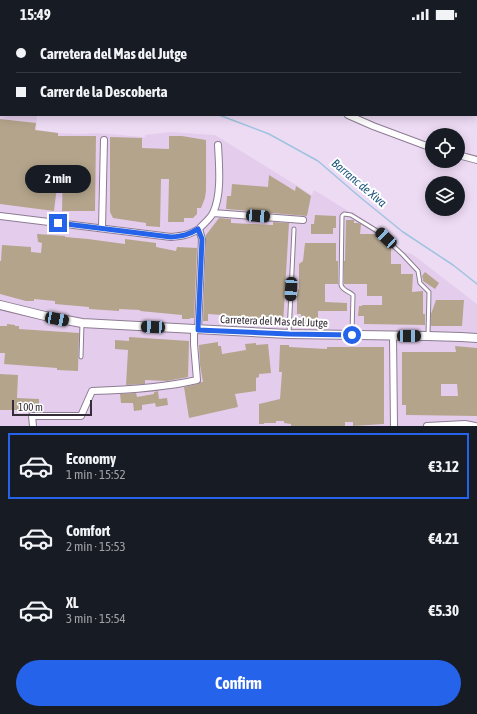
<!DOCTYPE html>
<html lang="en">
<head>
<meta charset="utf-8">
<style>
	:root { --surface:#171b24; --page:#20242c; --text:#f1f3f6; --muted:#9ea1a6; --line:#363941; --accent:#2563eb }
	body { margin:0; font-family:"Asap Condensed",sans-serif; background:var(--page); color:var(--text); height:100vh; display:flex; flex-direction:column; font-size:15px; white-space:nowrap }
	* { box-sizing:border-box; margin:0 }
	p { font-size:13px; color:var(--muted) }
	.icon { flex:none; width:22px; height:22px; fill:none; stroke:currentColor; stroke-width:2; stroke-linecap:round; stroke-linejoin:round }
	.map { position:relative; height:398px; overflow:hidden }
	.details { display:flex; flex-direction:column; background:var(--surface); flex:1 }
	.details>* { flex:none }
	.banner { position:absolute; left:0px; top:0px; width:477px; height:88px; box-shadow:0 2px 10px #0003; display:grid; align-content:center; height:88px; padding:0 16px; background:var(--surface) }
	.controls { position:absolute; left:425px; top:100px; display:grid; gap:8px }
	.controls a { display:grid; place-items:center; width:40px; height:40px; border-radius:50%; background:var(--surface); box-shadow:0 2px 10px #0003; font-size:20px }
	.scale { position:absolute; left:12px; bottom:10px; width:80px; box-sizing:border-box; padding-left:4px; border:2px solid #342d37; border-top:0; font-size:11px; line-height:14px; white-space:nowrap; color:#342d37; -webkit-text-stroke:3px #fff; paint-order:stroke }
	.end { position:absolute; width:18px; height:18px; margin:-9px; border:5px solid #2563eb; background:#fff; box-shadow:0 0 0 2px #fff }
	.from { border-radius:50% }
	.bubble { position:absolute; height:28px; border-radius:14px; background:var(--surface); box-shadow:0 2px 10px #0003; font-size:13px; font-weight:700; line-height:28px; text-align:center }
	.car { position:absolute; width:12px; height:24px; margin:-12px -6px; border-radius:5px; box-shadow:0 0 3px 1px #0007; background:linear-gradient(#222 24%,#8ab4d8 0 40%,#222 0 76%,#8ab4d8 0 86%,#222 0) }
	.banner b { display:flex; align-items:center; gap:14px; height:38px; font-size:15px }
	.banner b+b { border-top:1px solid var(--line) }
	.banner i { width:10px; height:10px; background:var(--text) }
	ul { padding:7px 0 0; list-style:none }
	li { display:flex; align-items:center; gap:12px; height:66px; margin:0 8px 6px; padding:0 8px; border:2px solid transparent; border-radius:0px }
	li div { flex:1 }
	li b { display:block; font-size:15px }
	li em { font-style:normal; font-weight:700 }
	li.active { border-color:var(--accent) }
	li>.icon { width:36px; height:36px; stroke-width:1.5 }
	.cta { display:flex; gap:8px; margin-top:auto; padding:8px 16px }
	.cta a { flex:1; height:46px; border-radius:24px; background:var(--accent); color:#fff; font-size:16px; font-weight:700; line-height:46px; text-align:center }
	.status { display:flex; justify-content:space-between; align-items:center; height:28px; padding:0 20px; background:var(--surface); direction:ltr }
	.status svg { height:11px; fill:currentColor }
	.map>svg:first-child { display:block }
	.built { fill:#e4cdec }
	.lines { fill:none; stroke-linecap:round; stroke-linejoin:round }
	.stream { stroke:#9fc3df; stroke-width:1.5 }
	.building { fill:#b4a48b; fill-rule:evenodd }
	.service-casing { stroke:#8d7c93; stroke-width:5 }
	.minor-casing { stroke:#8d7c93; stroke-width:8 }
	.tertiary-casing { stroke:#8d7c93; stroke-width:10 }
	.service { stroke:#fff; stroke-width:3 }
	.minor { stroke:#fff; stroke-width:6 }
	.tertiary { stroke:#fff; stroke-width:8 }
	.route { stroke:#2563eb; stroke-width:5 }
	.labels { text-anchor:middle; dominant-baseline:central; stroke-width:4; stroke-linejoin:round; paint-order:stroke }
	.street-label { font-size:11px; fill:#342d37; stroke:#fff }
	.water-label { font-size:12px; font-style:italic; fill:#1d577c; stroke:#fff }
</style>
</head>
<body>
<div class="status"><b>15:49</b><svg viewBox="0 0 49 12"><path d="M0 12V9h3v3zM5 12V6h3v6zM10 12V3h3v9zM15 12V0h3v12zM26 1h20v11H26zM47 4h2v5h-2z"/></svg></div>
<div class="map">
<svg width="477" height="398" viewBox="0 0 477 398">
	<rect width="100%" height="100%" fill="#eddbf4"/>
	<path class="built" d="M0 76H1V87H37L36 102 58 105 79 106 96 105 145 109V107L170 104 215 107 312 167 314 162 379 202 404 224 412 226 477 276V398H0Z"/>
	<g class="lines">
		<path class="stream" d="M0 50H1
			M219 87 269 106 318 133 361 170 403 204 453 237 477 256"/>
	</g>
	<path class="building" d="M0 91 36 95 35 102 58 105V108H96L95 183H62L63 139 55 138V149L58 150 54 183 0 176Z
		M169 108H182L206 112V162L205 170 201 180H197V186L193 190H184V194H168L169 151H161L160 199 146 198V195L113 190 110 184V109L142 110V120L169 121Z
		M269 147 295 163 296 158 311 168 307 188 226 181 227 168H231L232 156 268 159Z
		M315 187 336 188V200H333V206H311V196H314Z
		M219 190 231 191V195L273 197V194L289 195 283 296 244 293 245 289 233 288 231 291 224 290 222 287 208 286V293H203L206 211V207Z
		M346 192H354V195H358L361 196 360 206H376V210H380L391 220V236H401V246H413L412 264 423 263V286H425V297L364 296V288H358L359 278H362V277H382V268H367V256H344V233H345Z
		M37 206 65 208V209L88 211 125 216V211L156 215V219L176 223 177 219 197 220 194 290H190V291H182V287L140 283V282L119 281V283L89 281V279L55 276V273L34 271V273H26L0 266V233H1L2 217 31 219V224L41 225 42 215 38 214Z
		M305 215H336V233H338V256H325V274L347 275V283H318V296H301V286H297V266H298V261H299V236L303 233Z
		M425 244 439 255 435 261 423 253V251L422 248Z
		M436 272H464L462 298H431V286Z
		M7 296 15 297V298H19V301L79 305 78 343 57 342V340L4 336 5 325H0V298H7Z
		M129 309 189 313 188 349 167 353 145 352V356L126 357 128 322 115 321V312L129 313Z
		M218 314V318H221L222 326 246 322 245 316 256 315V317L268 316 271 345 259 346V349L256 350V363L235 366 238 379 189 390 184 359 198 356 201 354H203L200 337 199 317Z
		M280 317H289V319L327 321V319H384V396L353 398V394H345V398H291V396L284 395V393H276V395H264V396H259V376L280 371 282 344H279Z
		M455 318 477 320V388L406 387V377H402V324H456ZM441 356H457L458 368H441Z
		M0 346 18 347 17 370 39 371V382H0Z
		M158 363 159 371 167 370 168 377 156 379 155 375 142 377V382L134 383 133 375H121L120 366 136 365 137 369 154 366V364Z"/>
	<g class="lines">
		<defs>
			<path id="service" d="M0 81 1 82
				M352 305 353 267C349 263 343 263 341 257L342 188 344 186 351 187 377 203 402 226 418 243 420 255 429 264 428 307
				M289 306 294 201
				M81 329 82 295"/>
			<path id="minor" d="M36 0 39 1
				M348 87 373 98 432 120
				M458 127 477 132
				M213 185 303 192
				M0 188 171 209C183 208 188 207 199 201
				M102 200 104 112
				M198 302 202 211 199 201C203 196 210 191 213 185 222 166 219 137 218 117
				M393 308 394 398
				M33 398 32 388H81L92 363C127 362 163 360 197 352L194 316V301
				M427 398 465 396 475 398"/>
			<path id="tertiary" d="M0 277 45 288 82 295 289 306 427 308 461 309 477 310"/>
		</defs>
		<use href="#service" class="service-casing"/>
		<use href="#minor" class="minor-casing"/>
		<use href="#tertiary" class="tertiary-casing"/>
		<use href="#service" class="service"/>
		<use href="#minor" class="minor"/>
		<use href="#tertiary" class="tertiary"/>
	</g>
	<g class="lines">
		<path class="route" d="M58 195 171 209C183 208 188 207 198 201L202 211 198 302 289 306 352 307"/>
	</g>
	<g class="labels">
		<g class="street-label">
			<text transform="translate(274 293) rotate(2)">Carretera del Mas del Jutge</text>
		</g>
		<g class="water-label">
			<text transform="translate(359 155) rotate(40)">Barranc de Xiva</text>
		</g>
	</g>
</svg>
<div class="controls">
<a><svg class="icon" aria-label="locate" viewBox="0 0 24 24"><circle cx="12" cy="12" r="6"/><path d="M12 2v4M12 18v4M2 12h4M18 12h4"/></svg></a>
<a><svg class="icon" aria-label="layers" viewBox="0 0 24 24"><path d="M12 4l9 5-9 5-9-5zM3 14l9 5 9-5"/></svg></a>
</div>
<div class="scale">100 m</div>
<i class="end from" style="left:352px;top:307px"></i>
<i class="end" style="left:58px;top:195px"></i>
<div class="bubble" style="left:25px;top:137px;width:66px">2 min</div>
<i class="car" style="left:258px;top:188px;rotate:94deg"></i>
<i class="car" style="left:386px;top:210px;rotate:313deg"></i>
<i class="car" style="left:291px;top:261px;rotate:183deg"></i>
<i class="car" style="left:57px;top:291px;rotate:101deg"></i>
<i class="car" style="left:153px;top:299px;rotate:273deg"></i>
<i class="car" style="left:409px;top:308px;rotate:90deg"></i>
<div class="banner">
<b><i class="from"></i>Carretera del Mas del Jutge</b>
<b><i></i>Carrer de la Descoberta</b>
</div>
</div>
<section class="details">
<ul>
<li class="active"><svg class="icon" aria-label="car" viewBox="0 0 24 24"><path d="M5 17H2v-5l4-1 3-4h7l3 4 3 1v5h-3M9 17h6M6 11h13"/><circle cx="7" cy="17" r="2"/><circle cx="17" cy="17" r="2"/></svg><div><b>Economy</b><p>1 min · 15:52</p></div><em>€3.12</em></li>
<li><svg class="icon" aria-label="car" viewBox="0 0 24 24"><path d="M5 17H2v-5l4-1 3-4h7l3 4 3 1v5h-3M9 17h6M6 11h13"/><circle cx="7" cy="17" r="2"/><circle cx="17" cy="17" r="2"/></svg><div><b>Comfort</b><p>2 min · 15:53</p></div><em>€4.21</em></li>
<li><svg class="icon" aria-label="car" viewBox="0 0 24 24"><path d="M5 17H2v-5l4-1 3-4h7l3 4 3 1v5h-3M9 17h6M6 11h13"/><circle cx="7" cy="17" r="2"/><circle cx="17" cy="17" r="2"/></svg><div><b>XL</b><p>3 min · 15:54</p></div><em>€5.30</em></li>
</ul>
<div class="cta"><a>Confirm</a></div>
</section>
</body>
</html>
